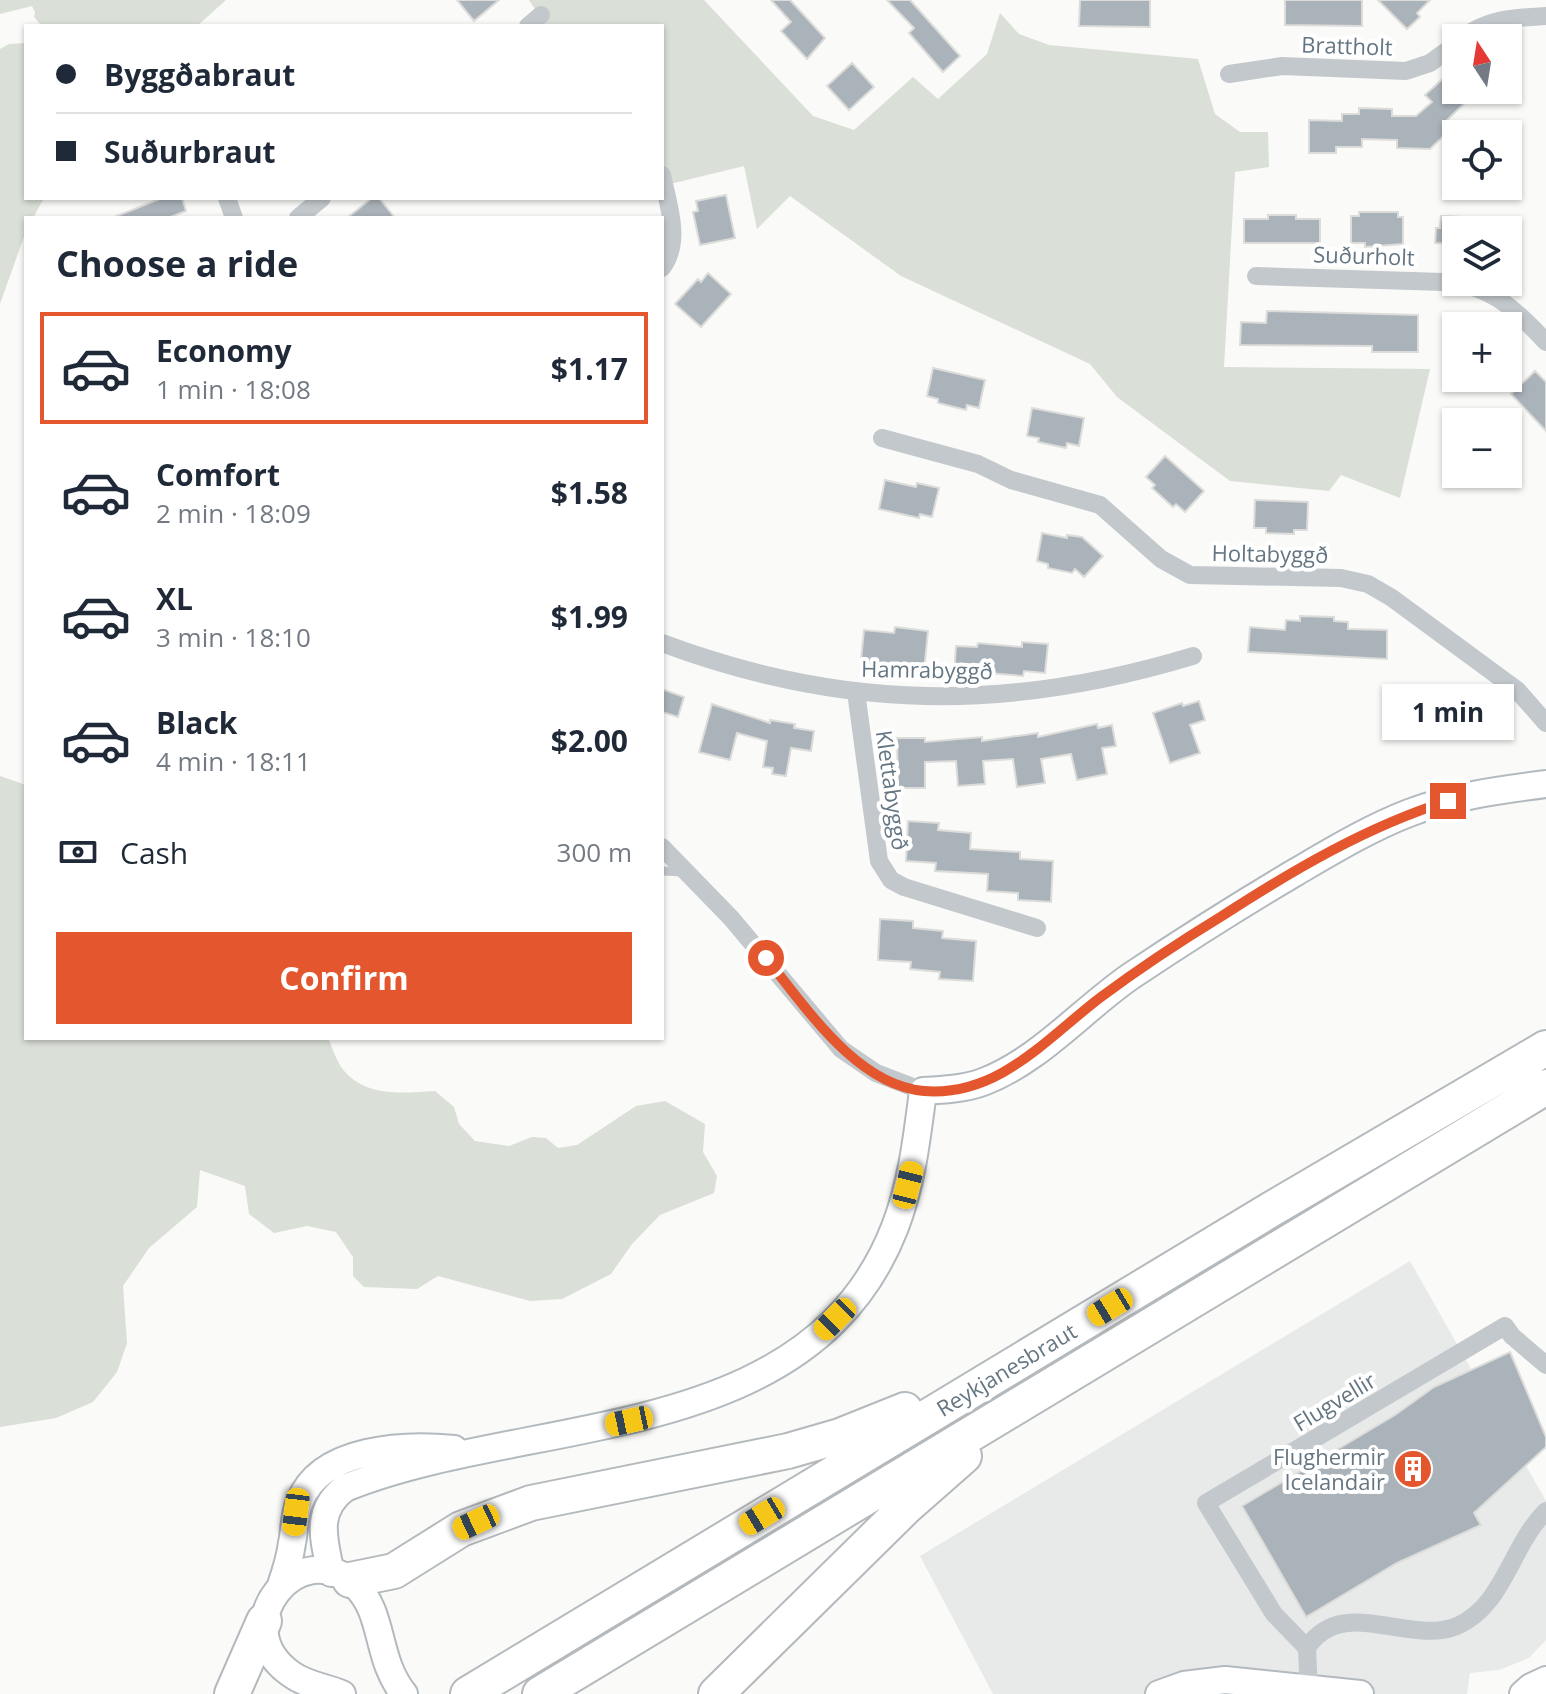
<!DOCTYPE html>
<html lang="en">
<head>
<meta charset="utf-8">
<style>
	:root { --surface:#fff; --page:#f2f2f3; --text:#1f2937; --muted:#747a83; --line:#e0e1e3; --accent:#e4572e }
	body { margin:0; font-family:"Open Sans",sans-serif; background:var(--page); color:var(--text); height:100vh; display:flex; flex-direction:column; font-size:30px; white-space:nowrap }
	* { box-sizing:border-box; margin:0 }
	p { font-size:26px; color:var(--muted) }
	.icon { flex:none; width:44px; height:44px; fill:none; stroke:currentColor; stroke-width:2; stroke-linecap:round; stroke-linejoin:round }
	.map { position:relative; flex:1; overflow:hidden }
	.sheet { position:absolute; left:24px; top:216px; width:640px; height:824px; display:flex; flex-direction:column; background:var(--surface); border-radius:0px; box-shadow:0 2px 6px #0004 }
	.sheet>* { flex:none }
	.guide { position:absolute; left:24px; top:24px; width:640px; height:176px; border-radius:0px; box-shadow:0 2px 6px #0004; display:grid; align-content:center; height:176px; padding:0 32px; background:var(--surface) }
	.needle { width:52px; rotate:348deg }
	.fabs { position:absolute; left:1442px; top:24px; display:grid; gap:16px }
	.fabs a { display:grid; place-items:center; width:80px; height:80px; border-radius:0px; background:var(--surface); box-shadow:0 2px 6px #0004; font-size:40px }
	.end { position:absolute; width:36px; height:36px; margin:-18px; border:10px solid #e4572e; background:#fff; box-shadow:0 0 0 4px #fff }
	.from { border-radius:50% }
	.bubble { position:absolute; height:56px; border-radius:0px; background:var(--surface); box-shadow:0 2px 6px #0004; font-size:26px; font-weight:700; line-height:56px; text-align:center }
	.car { position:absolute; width:24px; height:48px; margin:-24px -12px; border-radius:10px; box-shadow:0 0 6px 2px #0007; background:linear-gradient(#f5c518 24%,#345 0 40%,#f5c518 0 76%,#345 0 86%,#f5c518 0) }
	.guide b { display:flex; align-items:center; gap:28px; height:76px; font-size:30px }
	.guide b+b { border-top:2px solid var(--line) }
	.guide i { width:20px; height:20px; background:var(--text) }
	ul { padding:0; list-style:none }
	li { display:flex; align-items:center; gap:24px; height:112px; margin:0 16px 12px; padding:0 16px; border:4px solid transparent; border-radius:0px }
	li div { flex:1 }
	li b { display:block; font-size:30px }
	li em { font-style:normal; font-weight:700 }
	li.selected { border-color:var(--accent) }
	li>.icon { width:72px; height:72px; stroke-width:1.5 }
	h2 { padding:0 32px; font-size:36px; line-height:96px }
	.pay { display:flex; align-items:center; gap:20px; height:88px; padding:0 32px; font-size:30px }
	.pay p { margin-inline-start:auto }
	.primary-button { display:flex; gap:16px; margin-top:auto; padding:16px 32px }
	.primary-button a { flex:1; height:92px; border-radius:0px; background:var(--accent); color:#fff; font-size:32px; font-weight:700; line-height:92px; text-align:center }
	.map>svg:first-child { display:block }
	.built { fill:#e8e9e9 }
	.green { fill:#dadfd7 }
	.building { fill:#aab3b9; stroke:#dcdcda; stroke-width:2 }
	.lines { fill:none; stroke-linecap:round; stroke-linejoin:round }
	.secondary-casing { stroke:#b3babf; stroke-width:30 }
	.highway-casing { stroke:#b4b9bd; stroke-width:38 }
	.lane { stroke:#c3c8cc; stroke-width:9 }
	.street { stroke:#c3c8cc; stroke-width:18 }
	.secondary { stroke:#fff; stroke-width:26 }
	.highway { stroke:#fff; stroke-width:34 }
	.route { stroke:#e4572e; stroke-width:10 }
	.labels { text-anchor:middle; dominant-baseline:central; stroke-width:8; stroke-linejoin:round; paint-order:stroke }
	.street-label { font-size:22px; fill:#657683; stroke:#fff }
	.poi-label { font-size:22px; fill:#657683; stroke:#fff; text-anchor:end }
</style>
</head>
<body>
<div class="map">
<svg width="1546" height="1694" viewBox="0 0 1546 1694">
	<rect width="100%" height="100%" fill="#fafaf8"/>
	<path class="built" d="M1410 1261 1546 1501V1640L1529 1658 1499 1670 1470 1673 1467 1694H993L920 1556Z"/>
	<path class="green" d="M0 0H226L197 26H37L40 24 34 17 35 12 32 6 0 14Z
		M529 0H704L813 116 854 130 913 77 938 99 987 54 1000 13 1019 34 1049 45 1198 59 1215 114 1240 132H1268L1269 167 1235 172 1224 367 1430 369 1400 498 1341 475 1329 491 1230 481 1117 397 1090 364 901 276 790 196 757 229 744 166 662 186V26H546Z
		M26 43V198H44L33 218H26V231L0 304V49L9 44Z
		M0 776 26 785V1038H328C332 1047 336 1059 341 1067 364 1098 402 1093 435 1091L454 1107 459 1124 475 1141 509 1146 532 1137 546 1138 558 1148 577 1145 636 1106 665 1101 705 1124 703 1152 717 1176 714 1193 660 1215 632 1244 611 1274 562 1299 530 1301 438 1276 417 1289 364 1287 353 1276V1257L336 1232 307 1226 274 1233 249 1214 245 1186 200 1170 197 1207 149 1248 123 1286 127 1343 117 1372 93 1402 56 1418 0 1427Z"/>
	<path class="building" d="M457 0H499L474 21Z
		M771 0H790L825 38 807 59 781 31 791 22Z
		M887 0H910L960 56 943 72 909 33 914 28Z
		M1080 0H1150V27L1079 26Z
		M1285 0H1362V26L1285 25Z
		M1378 0H1430L1417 13 1420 17 1407 29Z
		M852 63 874 87 849 110 827 86Z
		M1448 74 1456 82V90H1464L1471 97 1445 122 1452 128 1430 149 1397 148V140L1362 139V147H1336V153H1309V120L1342 121V114H1359V108L1392 109V116H1416L1432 102 1425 95Z
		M726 195 735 238 700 245 693 212 698 211 696 201Z
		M162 198H182L186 211 168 218H112Z
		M372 198H379L395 218H347Z
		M1359 212H1398V217H1403V244L1365 247V243H1351V216H1359Z
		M1268 215H1296V219H1320V243H1244V219H1268Z
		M1441 216 1484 218 1483 230H1456V244L1435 243 1436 228H1440Z
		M708 273 731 294 701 327 675 304 698 279 701 282Z
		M1267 311 1418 315V352H1372V346L1240 345 1241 322 1266 323Z
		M933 368 985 380 979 408 967 405 966 410 938 403V399L927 396Z
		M1535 371 1546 382V431L1511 394Z
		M1032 408 1084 418 1079 446 1067 443 1066 448 1038 442 1039 438 1027 436Z
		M1165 456 1204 491 1185 512 1176 504 1173 507 1152 488 1155 485 1146 477Z
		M885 480 916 487 917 483 939 488 932 517 920 514 919 518 879 509Z
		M1255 500 1308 502 1307 530H1294V534L1266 533V528H1254Z
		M1042 533 1067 538V535L1082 537 1103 556 1084 577 1075 569 1072 573 1048 568V564L1037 561Z
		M1300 616 1334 617V621L1348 622V629L1387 630V659L1248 652 1250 627 1285 630 1286 620 1300 621Z
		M895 627 928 631 924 671 891 668 890 674 860 670 864 630 894 633Z
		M1022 642 1048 644 1045 673 1024 671 1023 676 977 672V676L954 674 956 646 977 647 978 643 1022 647Z
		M662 689 684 697 678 717 662 712Z
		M1199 701 1205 720 1190 725 1200 753 1170 763 1153 713 1182 703 1183 706Z
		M712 704 770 723V720L795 724 794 728 814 731 811 751 791 748 786 776 772 774 773 768 763 767 767 741 737 733 730 760 699 752Z
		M1097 724 1098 728 1112 725 1116 746 1102 748 1107 774 1077 780 1071 754 1041 759 1045 783 1017 787 1013 759 983 761 985 784 958 786 956 761 925 762V788H898L897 738H925V742L982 737V741L1038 733V737Z
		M908 821 939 823 938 830 971 833 970 849 1020 852V859L1053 861 1051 902 1018 900V893L987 891 988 874 935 871 936 863 906 861Z
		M880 919 913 921V928L943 931 942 938 976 941 973 981 939 979 940 972 910 969 911 962 878 960Z
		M1510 1352 1546 1437V1447L1474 1513 1481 1525 1397 1563 1306 1617 1242 1506 1395 1415 1434 1387Z"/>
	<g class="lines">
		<defs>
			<path id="secondary" d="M331 1573C324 1540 314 1511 345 1488 528 1414 809 1449 895 1227 912 1183 917 1137 923 1091 943 1090 964 1089 983 1082 1039 1061 1083 1009 1131 976 1185 940 1240 905 1296 872 1332 851 1370 828 1409 813 1453 796 1500 790 1546 784
				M281 1585C286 1571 290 1558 292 1543 295 1529 294 1514 300 1501 321 1447 406 1444 454 1449
				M342 1694C325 1687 306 1685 291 1674 223 1626 300 1533 355 1585 385 1613 375 1658 404 1694
				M1159 1694 1184 1685 1225 1680 1360 1694
				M1523 1694 1531 1687 1546 1680"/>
			<path id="highway" d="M350 1580 394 1571 461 1529 531 1503 788 1451 840 1436 905 1410
				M232 1694 264 1621
				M468 1694 1270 1210 1546 1048
				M540 1694 1546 1087
				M716 1694 906 1507 964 1456"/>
		</defs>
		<use href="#secondary" class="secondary-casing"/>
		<use href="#highway" class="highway-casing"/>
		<path class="lane" d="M662 871 683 872"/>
		<path class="street" d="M528 26 541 15
			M1462 38C1488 18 1514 18 1546 16
			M1229 74 1282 66 1406 71 1430 63 1456 44
			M662 175C668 205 682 241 662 268
			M227 198 234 218
			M298 218 322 198
			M1256 276 1443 282C1490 284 1515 309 1546 342
			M882 438 978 464 1011 480 1100 505 1161 559 1190 575 1341 578 1368 584 1392 598 1517 690 1546 723
			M662 643C844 711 1008 712 1193 656
			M856 692 879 861 891 880 904 887 1037 928
			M662 847 731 918 841 1049 876 1073 923 1091
			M1307 1648C1342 1594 1409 1646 1457 1626 1504 1606 1511 1545 1546 1511
			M1309 1694 1307 1648 1274 1614 1206 1503 1505 1326 1512 1336 1546 1365"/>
		<use href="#secondary" class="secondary"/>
		<use href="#highway" class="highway"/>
	</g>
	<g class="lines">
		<path class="route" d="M766 958C805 1006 856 1085 924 1091 999 1097 1048 1037 1101 997 1140 968 1181 941 1222 916 1293 870 1368 826 1448 801"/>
	</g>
	<defs>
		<symbol id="building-disc" viewBox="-11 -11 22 22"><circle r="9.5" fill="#e4572e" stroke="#fff"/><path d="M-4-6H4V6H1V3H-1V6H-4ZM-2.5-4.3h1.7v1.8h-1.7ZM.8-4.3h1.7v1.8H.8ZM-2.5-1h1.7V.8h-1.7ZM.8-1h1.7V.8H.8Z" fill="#fff"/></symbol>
	</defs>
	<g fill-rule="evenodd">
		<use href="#building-disc" x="1391" y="1447" width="44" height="44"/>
	</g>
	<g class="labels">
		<g class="street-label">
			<text transform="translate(1347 45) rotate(2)">Brattholt</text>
			<text transform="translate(1364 255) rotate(2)">Suðurholt</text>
			<text transform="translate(1270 553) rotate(1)">Holtabyggð</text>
			<text transform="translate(927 669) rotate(1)">Hamrabyggð</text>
			<text transform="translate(893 790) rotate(82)">Klettabyggð</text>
			<text transform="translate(1006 1369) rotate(-31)">Reykjanesbraut</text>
			<text transform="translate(1334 1401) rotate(-31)">Flugvellir</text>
		</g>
		<g class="poi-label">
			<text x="1385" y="1456">Flughermir<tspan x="1385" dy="25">Icelandair</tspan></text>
		</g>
	</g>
</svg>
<div class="fabs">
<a><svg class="needle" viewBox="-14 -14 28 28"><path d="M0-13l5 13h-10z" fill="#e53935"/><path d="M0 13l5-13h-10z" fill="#747a83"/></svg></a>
<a><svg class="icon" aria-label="locate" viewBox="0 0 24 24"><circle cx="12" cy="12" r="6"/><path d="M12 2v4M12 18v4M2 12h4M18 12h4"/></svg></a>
<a><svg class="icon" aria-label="layers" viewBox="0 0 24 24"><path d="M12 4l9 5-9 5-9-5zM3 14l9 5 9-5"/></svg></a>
<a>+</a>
<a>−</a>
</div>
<i class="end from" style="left:766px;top:958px"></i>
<i class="end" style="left:1448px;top:801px"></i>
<div class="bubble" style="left:1382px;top:684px;width:132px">1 min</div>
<i class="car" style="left:908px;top:1185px;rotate:14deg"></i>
<i class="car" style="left:1110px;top:1307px;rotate:239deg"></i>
<i class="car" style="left:835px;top:1319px;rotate:225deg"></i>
<i class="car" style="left:629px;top:1421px;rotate:258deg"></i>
<i class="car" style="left:296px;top:1512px;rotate:187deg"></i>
<i class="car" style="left:762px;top:1516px;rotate:239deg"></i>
<i class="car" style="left:476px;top:1522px;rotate:245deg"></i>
<div class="guide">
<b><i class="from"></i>Byggðabraut</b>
<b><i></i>Suðurbraut</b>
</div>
<section class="sheet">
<h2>Choose a ride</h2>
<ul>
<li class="selected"><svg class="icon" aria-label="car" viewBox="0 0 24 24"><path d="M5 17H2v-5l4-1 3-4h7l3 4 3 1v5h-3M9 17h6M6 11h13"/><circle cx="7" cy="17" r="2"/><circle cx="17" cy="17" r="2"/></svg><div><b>Economy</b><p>1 min · 18:08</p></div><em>$1.17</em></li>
<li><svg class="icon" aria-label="car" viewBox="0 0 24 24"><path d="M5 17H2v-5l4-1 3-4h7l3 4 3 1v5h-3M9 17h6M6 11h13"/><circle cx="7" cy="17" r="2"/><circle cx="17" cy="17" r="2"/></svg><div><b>Comfort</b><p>2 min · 18:09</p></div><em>$1.58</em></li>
<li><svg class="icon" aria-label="car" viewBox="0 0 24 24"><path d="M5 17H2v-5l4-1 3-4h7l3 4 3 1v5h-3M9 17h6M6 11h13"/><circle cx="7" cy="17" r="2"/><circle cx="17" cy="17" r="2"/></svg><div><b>XL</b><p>3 min · 18:10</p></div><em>$1.99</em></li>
<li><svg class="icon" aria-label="car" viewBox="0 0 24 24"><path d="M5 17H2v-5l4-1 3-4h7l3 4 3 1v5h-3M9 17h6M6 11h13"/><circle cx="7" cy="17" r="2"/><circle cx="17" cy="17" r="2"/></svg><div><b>Black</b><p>4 min · 18:11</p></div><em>$2.00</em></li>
</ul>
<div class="pay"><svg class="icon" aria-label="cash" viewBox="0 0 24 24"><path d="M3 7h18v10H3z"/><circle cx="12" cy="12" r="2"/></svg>Cash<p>300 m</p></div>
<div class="primary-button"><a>Confirm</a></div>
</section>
</div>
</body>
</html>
